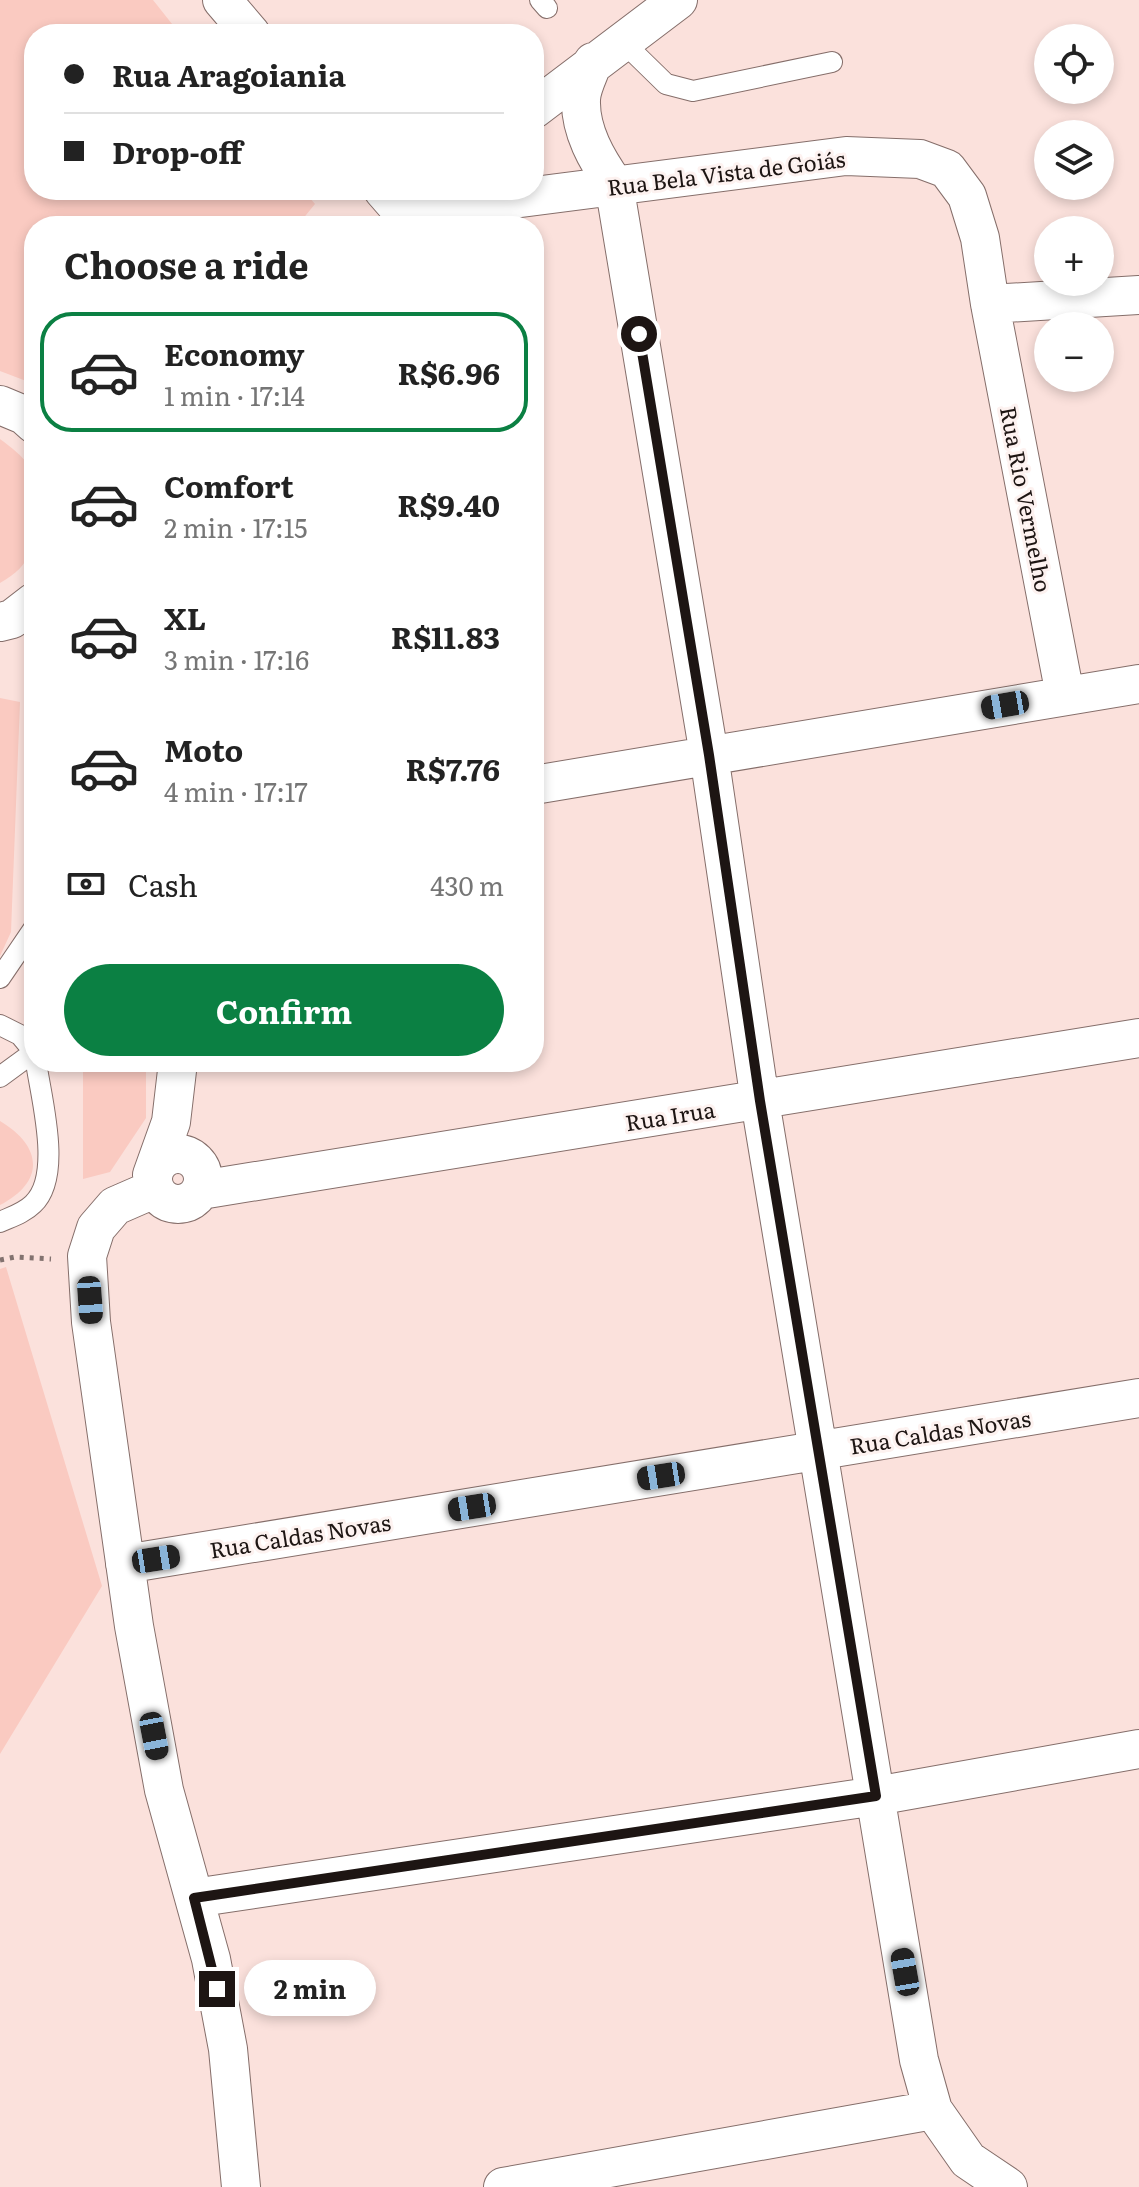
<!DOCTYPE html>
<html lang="en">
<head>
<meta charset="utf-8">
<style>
	:root { --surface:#fff; --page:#f2f2f2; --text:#222; --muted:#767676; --line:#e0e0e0; --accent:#0b8043 }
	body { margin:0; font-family:Literata,serif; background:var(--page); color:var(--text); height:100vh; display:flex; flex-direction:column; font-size:30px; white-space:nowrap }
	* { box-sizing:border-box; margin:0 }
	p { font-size:26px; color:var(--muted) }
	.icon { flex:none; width:44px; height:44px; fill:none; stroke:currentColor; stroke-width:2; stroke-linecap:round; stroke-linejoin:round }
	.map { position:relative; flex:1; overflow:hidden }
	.details { position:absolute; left:24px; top:216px; width:520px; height:856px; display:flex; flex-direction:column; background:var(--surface); border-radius:32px; box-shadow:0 4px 12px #0003 }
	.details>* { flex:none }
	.top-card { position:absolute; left:24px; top:24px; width:520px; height:176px; border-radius:32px; box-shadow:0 4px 12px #0003; display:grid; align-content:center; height:176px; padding:0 40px; background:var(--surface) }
	.tools { position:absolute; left:1034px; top:24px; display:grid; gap:16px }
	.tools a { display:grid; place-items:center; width:80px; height:80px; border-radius:50%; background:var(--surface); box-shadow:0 4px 12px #0003; font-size:40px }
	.end { position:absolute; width:36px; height:36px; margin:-18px; border:10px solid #1d1513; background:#fff; box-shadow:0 0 0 4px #fff }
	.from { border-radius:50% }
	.bubble { position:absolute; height:56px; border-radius:28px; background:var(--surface); box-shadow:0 4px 12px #0003; font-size:26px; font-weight:700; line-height:56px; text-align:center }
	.car { position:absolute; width:24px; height:48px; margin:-24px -12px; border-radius:10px; box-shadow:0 0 6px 2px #0007; background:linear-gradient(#222 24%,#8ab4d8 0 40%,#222 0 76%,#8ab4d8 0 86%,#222 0) }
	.top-card b { display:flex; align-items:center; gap:28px; height:76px; font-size:30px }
	.top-card b+b { border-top:2px solid var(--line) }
	.top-card i { width:20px; height:20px; background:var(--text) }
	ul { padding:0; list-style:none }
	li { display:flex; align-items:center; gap:24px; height:120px; margin:0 16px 12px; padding:0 24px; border:4px solid transparent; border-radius:32px }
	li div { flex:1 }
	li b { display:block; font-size:30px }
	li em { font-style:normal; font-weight:700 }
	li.current { border-color:var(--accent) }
	li>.icon { width:72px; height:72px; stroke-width:1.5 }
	h2 { padding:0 40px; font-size:36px; line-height:96px }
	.pay { display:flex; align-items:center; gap:20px; height:88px; padding:0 40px; font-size:30px }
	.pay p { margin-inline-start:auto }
	.button { display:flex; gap:16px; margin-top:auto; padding:16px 40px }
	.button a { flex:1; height:92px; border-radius:48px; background:var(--accent); color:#fff; font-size:32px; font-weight:700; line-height:92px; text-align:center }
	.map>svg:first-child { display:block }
	.green { fill:#facac1 }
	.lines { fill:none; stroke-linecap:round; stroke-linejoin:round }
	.lane-casing { stroke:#856e6a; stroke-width:22 }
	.street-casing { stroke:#856e6a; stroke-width:40 }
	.path { stroke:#82726f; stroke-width:5; stroke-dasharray:4 6; stroke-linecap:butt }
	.lane { stroke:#fff; stroke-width:20 }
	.street { stroke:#fff; stroke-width:38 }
	.route { stroke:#1d1513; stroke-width:10 }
	.labels { text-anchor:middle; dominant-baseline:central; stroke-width:6; stroke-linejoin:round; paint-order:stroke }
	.street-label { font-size:22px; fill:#1d1513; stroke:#fdf2f0 }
</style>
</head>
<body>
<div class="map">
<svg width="1139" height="2187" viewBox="0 0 1139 2187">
	<rect width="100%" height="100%" fill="#fbe1dc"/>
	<path class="green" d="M0 0H153L180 34H34V190H303L315 204 297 226H34V384L0 371Z
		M0 439C12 448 30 461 34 476 37 485 34 499 34 508 34 543 35 564 0 583Z
		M0 698 20 702 11 932 0 956Z
		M83 1062H146V1118L110 1172 83 1179Z
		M0 1121C42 1146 46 1181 0 1205Z
		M6 1267 102 1586 0 1754V1269Z"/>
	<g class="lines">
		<defs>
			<path id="lane" d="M540 0 547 8
				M622 41 666 84 693 91 832 62
				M0 978 34 928
				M0 1025 20 1035 34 1052 0 1077
				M0 1222C11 1217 24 1213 33 1204 63 1176 41 1098 36 1062"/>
			<path id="street" d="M222 0 251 34
				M593 62C589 74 581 88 581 100 580 131 597 160 614 184L709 755 760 1101 919 2060 933 2110 968 2160 1008 2187
				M534 109 678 0
				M383 190 403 213 846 156 920 159 947 169 967 196 980 238 990 304 1065 695
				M990 304 1139 295
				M0 405 24 415 34 424
				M0 622 12 619 34 602
				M534 785 1139 684
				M153 1179a25 25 0 1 1 50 0a25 25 0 1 1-50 0Z
				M152 1175 171 1122 178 1062
				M154 1189 115 1206 96 1228 87 1256 91 1322 134 1626 164 1790 211 1959 228 2049 241 2187
				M201 1190 1139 1038
				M125 1564 1139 1398
				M194 1898 876 1796 1139 1749
				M503 2187 933 2110"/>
		</defs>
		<use href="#lane" class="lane-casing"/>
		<use href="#street" class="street-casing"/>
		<path class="path" d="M0 1260 15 1257 51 1259"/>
		<use href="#lane" class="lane"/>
		<use href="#street" class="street"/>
	</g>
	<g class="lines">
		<path class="route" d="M217 1989 194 1898 876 1796 760 1101 709 755 639 334"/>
	</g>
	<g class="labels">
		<g class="street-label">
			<text transform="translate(726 172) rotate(-7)">Rua Bela Vista de Goiás</text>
			<text transform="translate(1027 499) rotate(79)">Rua Rio Vermelho</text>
			<text transform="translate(670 1115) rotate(-9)">Rua Irua</text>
			<text transform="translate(940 1431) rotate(-9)">Rua Caldas Novas</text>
			<text transform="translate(300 1535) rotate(-9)">Rua Caldas Novas</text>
		</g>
	</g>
</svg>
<div class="tools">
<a><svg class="icon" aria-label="locate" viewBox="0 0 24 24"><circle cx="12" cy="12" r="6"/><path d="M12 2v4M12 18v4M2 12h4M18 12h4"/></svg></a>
<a><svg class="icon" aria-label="layers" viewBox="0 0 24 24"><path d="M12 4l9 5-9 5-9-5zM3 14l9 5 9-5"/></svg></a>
<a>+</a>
<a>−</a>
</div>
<i class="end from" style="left:639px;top:334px"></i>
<i class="end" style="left:217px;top:1989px"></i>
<div class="bubble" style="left:244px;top:1960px;width:132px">2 min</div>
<i class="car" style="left:1005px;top:705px;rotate:260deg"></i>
<i class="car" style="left:90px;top:1300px;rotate:176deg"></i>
<i class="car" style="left:661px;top:1476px;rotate:261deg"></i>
<i class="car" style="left:472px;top:1507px;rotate:261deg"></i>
<i class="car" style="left:156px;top:1559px;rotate:81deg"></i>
<i class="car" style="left:154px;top:1736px;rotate:169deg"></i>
<i class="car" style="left:905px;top:1972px;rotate:350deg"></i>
<div class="top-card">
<b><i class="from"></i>Rua Aragoiania</b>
<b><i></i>Drop-off</b>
</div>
<section class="details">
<h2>Choose a ride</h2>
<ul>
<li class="current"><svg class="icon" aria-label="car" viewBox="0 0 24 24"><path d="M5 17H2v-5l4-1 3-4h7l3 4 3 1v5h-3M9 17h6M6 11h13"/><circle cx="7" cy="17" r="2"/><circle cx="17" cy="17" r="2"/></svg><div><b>Economy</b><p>1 min · 17:14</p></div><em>R$6.96</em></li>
<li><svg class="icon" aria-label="car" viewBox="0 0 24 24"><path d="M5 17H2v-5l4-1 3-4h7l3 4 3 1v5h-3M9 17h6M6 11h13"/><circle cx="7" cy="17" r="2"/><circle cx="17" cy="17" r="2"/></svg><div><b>Comfort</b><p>2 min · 17:15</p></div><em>R$9.40</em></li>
<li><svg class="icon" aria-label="car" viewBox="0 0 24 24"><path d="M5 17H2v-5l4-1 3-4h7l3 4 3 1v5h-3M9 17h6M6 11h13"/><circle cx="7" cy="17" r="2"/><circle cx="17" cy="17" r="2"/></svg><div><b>XL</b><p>3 min · 17:16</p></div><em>R$11.83</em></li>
<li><svg class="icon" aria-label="car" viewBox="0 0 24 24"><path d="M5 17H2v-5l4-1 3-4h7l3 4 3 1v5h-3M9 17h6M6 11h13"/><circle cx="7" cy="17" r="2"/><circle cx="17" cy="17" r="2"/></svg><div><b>Moto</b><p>4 min · 17:17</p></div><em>R$7.76</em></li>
</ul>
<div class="pay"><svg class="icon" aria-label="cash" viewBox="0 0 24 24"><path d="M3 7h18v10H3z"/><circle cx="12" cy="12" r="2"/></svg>Cash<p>430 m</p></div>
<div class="button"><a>Confirm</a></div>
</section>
</div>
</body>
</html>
